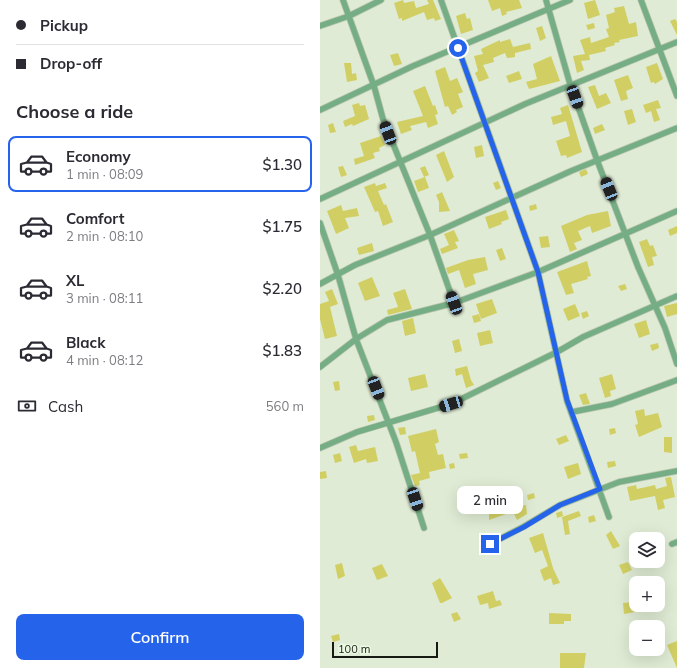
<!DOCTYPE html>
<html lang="en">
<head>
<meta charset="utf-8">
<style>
	:root { --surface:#fff; --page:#f7f7f7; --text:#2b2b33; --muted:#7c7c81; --line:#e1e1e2; --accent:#2563eb }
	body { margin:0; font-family:Mulish,sans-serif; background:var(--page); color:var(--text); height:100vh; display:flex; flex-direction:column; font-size:15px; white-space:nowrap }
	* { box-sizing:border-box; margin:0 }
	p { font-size:13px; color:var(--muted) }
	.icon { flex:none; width:22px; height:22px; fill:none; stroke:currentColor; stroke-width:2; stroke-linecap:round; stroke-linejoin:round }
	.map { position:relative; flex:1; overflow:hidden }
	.details { display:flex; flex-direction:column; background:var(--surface); width:320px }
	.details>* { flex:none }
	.hud { display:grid; align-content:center; height:88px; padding:0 16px; background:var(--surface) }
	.tools { position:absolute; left:309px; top:532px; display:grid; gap:8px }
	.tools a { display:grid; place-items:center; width:36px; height:36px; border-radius:8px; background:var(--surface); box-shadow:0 4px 16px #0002; font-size:20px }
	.scale { position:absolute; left:12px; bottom:10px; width:106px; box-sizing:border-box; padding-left:4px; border:2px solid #161a12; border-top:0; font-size:11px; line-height:14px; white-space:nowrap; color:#161a12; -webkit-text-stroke:3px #ecf9e2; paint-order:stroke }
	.end { position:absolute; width:18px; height:18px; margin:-9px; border:5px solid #2563eb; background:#fff; box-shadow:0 0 0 2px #fff }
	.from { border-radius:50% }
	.bubble { position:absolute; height:28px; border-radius:8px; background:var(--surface); box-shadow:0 4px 16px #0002; font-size:13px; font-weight:600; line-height:28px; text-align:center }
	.car { position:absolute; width:12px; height:24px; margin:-12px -6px; border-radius:5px; box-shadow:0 0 3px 1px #0007; background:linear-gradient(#222 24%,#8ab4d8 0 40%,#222 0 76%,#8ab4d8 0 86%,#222 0) }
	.hud b { display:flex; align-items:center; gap:14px; height:38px; font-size:15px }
	.hud b+b { border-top:1px solid var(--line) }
	.hud i { width:10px; height:10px; background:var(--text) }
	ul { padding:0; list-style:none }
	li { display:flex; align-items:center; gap:12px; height:56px; margin:0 8px 6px; padding:0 8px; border:2px solid transparent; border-radius:8px }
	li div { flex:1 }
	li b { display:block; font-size:15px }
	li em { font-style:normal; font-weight:600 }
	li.on { border-color:var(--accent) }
	li>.icon { width:36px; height:36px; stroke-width:1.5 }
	h2 { padding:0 16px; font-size:18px; line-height:48px }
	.pay { display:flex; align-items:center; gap:10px; height:44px; padding:0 16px; font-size:15px }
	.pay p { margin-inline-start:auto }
	.button { display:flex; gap:8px; margin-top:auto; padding:8px 16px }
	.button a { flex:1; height:46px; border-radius:8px; background:var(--accent); color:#fff; font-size:16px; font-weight:600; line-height:46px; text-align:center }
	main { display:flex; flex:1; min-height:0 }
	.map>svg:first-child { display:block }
	.building { fill:#d1cf64 }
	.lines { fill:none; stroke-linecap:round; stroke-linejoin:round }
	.minor-casing { stroke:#bbc5b1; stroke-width:7 }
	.minor { stroke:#75ae84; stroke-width:5.5 }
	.route { stroke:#2563eb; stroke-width:5 }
</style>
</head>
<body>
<main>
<section class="details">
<div class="hud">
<b><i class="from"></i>Pickup</b>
<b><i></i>Drop-off</b>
</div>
<h2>Choose a ride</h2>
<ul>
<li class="on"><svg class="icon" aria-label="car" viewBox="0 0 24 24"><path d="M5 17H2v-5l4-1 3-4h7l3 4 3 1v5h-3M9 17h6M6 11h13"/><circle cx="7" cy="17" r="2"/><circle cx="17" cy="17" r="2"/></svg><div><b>Economy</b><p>1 min · 08:09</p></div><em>$1.30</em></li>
<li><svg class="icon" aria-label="car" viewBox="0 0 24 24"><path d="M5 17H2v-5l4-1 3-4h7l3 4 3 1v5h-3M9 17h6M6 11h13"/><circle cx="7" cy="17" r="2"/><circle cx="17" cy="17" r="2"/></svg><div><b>Comfort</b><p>2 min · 08:10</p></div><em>$1.75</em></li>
<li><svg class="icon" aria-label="car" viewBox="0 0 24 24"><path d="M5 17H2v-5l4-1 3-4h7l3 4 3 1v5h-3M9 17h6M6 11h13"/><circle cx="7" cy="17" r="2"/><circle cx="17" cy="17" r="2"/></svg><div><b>XL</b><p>3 min · 08:11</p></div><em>$2.20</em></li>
<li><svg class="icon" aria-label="car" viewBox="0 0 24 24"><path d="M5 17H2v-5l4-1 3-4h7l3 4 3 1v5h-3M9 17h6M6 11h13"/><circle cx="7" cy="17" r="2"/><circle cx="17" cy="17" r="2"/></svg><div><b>Black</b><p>4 min · 08:12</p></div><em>$1.83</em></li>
</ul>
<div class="pay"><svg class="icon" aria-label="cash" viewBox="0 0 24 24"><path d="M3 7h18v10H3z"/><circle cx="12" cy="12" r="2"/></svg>Cash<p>560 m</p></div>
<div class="button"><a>Confirm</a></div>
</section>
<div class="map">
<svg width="357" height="668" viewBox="0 0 357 668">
	<rect width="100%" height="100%" fill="#dfebd4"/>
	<path class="building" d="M83 0 84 3 94 1 96 8 109 4 107 0H113L121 19 115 21 114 18 107 20 104 12 82 21V18L79 19 74 3Z
		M168 0H199L202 8 186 12 187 14 182 16 180 8 172 11Z
		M275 0 280 15 268 19 264 3Z
		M304 6 309 24 316 22 318 36 299 40 300 42 294 43 295 45 285 48 286 51 269 55 270 60 261 61 264 70 257 73 253 56 265 54 260 40 270 37 271 43 289 37 286 29 289 28 286 15 295 12 294 8Z
		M145 13 147 19 150 18 153 30 141 34 136 16Z
		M355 19 357 22V35L350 21Z
		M274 23 275 28 268 30 266 25Z
		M222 26 226 38 220 41 216 28Z
		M190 39 193 47 210 43 211 49 195 53V57L187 58 185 53 173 58 174 62 163 65 169 78 159 82 155 73 158 71 154 56 163 54 161 49 180 40V42Z
		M78 53 82 64 74 66 70 55Z
		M231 56 240 81 209 89 206 82 217 79 213 64Z
		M24 63H31L32 74 36 73 37 80 27 82Z
		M337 63 343 79 335 84 334 82 331 83 326 67Z
		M125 67 130 81 137 78 143 92 138 94 143 107 136 110 137 112 132 115 128 106 125 107 115 71Z
		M199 71 202 79 189 83 186 76Z
		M308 75 313 88 306 91 308 99 301 101 294 80Z
		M275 85 279 96 286 93 291 103 277 109 268 87Z
		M105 86 113 106 115 105 118 114 115 115 118 124 108 128 106 122 90 126 92 130 81 134 77 122 103 116 93 91Z
		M338 100 341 108 336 109 340 120 334 122 331 111 326 113 323 105Z
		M39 103 40 106 45 105 49 119 33 126 32 124 25 127 23 121 35 116 32 105Z
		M248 105 262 152 247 158 246 155 241 156 236 141 250 136 246 121 233 125 231 117 242 114 240 108Z
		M312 109 316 122 308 125 304 111Z
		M13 123 16 132 10 133 8 125Z
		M282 124 285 130 275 134 273 128Z
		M61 136 65 145 59 148 60 151 53 153 55 158 35 165 34 159 44 156 40 143Z
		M162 145 164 156 156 158 154 147Z
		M124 151 134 177 127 182 116 155Z
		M23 166 27 175 21 177 18 167Z
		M105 166 109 175 104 177 100 168Z
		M266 169 268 174 261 177 259 172Z
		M105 177 109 188 98 192 94 181Z
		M178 181 181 188 176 190 173 183Z
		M55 183 56 186 65 183 67 188 58 191 64 205 66 204 73 222 63 226 58 211 55 212 44 187Z
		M122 192 130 211 119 212V202L116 195Z
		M216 204 217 209 210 211 209 206Z
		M21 205 23 211 37 208 39 216 25 218 29 228 16 234 7 211Z
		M186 210 189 219 181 222 182 224 169 229 165 217Z
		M288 211 291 226 272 233 270 226 258 231 262 240 254 243 257 249 250 252 241 226 267 215Z
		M357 226V233L350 236 348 230Z
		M134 230 139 241 135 242 138 248 122 254 120 249 129 245 124 234Z
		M228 236 230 247 221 248 219 237Z
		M327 239 330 246 333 245 337 256 332 257 334 265 328 267 319 242Z
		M52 243 54 251 39 255 37 248Z
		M182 248 186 259 180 261 176 250Z
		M165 257 168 270 153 274 156 284 145 288 139 270 128 274 126 268 148 260Z
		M267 261 271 276 267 277 268 279 251 284 254 293 246 295 237 272Z
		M52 277 60 296 45 301 38 283Z
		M305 284 307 289 301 291 298 286Z
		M12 289 18 304 10 307 17 336 5 339 0 319V304L9 301 5 292Z
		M85 289 92 309 68 315 67 310 78 307 73 293Z
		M172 299 177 313 161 319 156 304Z
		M357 303V314L347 317 344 306Z
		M255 304 260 316 248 321 243 309Z
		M267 311 269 316 263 319 261 313Z
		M159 314 161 321 154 323 152 316Z
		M93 318 96 333 85 336 82 321Z
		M326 320 330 334 319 338 314 324Z
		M170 330 173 343 160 346 157 333Z
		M139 339 142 351 135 353 132 341Z
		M338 343 339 348 332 351 330 345Z
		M147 366 151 380 154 385 146 388 142 374 136 376 135 369Z
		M105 374 108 387 91 391 88 378Z
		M292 374 296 389 290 391 291 396 285 398 279 378Z
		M19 381 20 390 15 391 13 382Z
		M266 393 270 404 263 405 259 395Z
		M324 409 325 416 338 413 342 427 319 437 315 425 318 424 315 411Z
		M54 415 55 420 48 422 47 416Z
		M85 427 86 434 80 435 78 428Z
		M295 428 296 433 290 435 289 429Z
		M116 429 119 442 115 444 118 455 123 454 126 468 109 472 110 478 99 481 100 485 95 486 91 475 100 473 95 451 92 452 88 436Z
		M246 435 249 441 239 445 236 439Z
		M344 437H352V453L344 452Z
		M36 445 38 451 55 447 58 461 47 463 46 459 34 463 29 447Z
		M20 453 22 461 15 463 13 455Z
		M147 453 148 458 140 459 139 454Z
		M295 461 296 466 288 468 287 462Z
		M134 463 135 468 130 469 129 464Z
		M258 463 261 474 248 479 244 467Z
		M6 471 7 478 0 479V472Z
		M351 477 355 497 343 500 345 508 338 510 335 496 310 501 307 487 316 485 317 489 335 485 336 489 347 486 345 478Z
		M214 493 215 498 208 500 207 495Z
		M206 505 207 514 197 520 194 514 200 510 199 506Z
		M184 509 186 514 169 520V514Z
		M242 511 243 516 237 518 236 513Z
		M259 511 261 516 248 521 250 534 245 535 242 517Z
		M274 515 276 521 269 523 268 517Z
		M291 531 300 546 293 549 286 535Z
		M223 533 233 568 240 583 233 585 231 578 224 581 220 570 228 566 222 550 215 553 209 538Z
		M343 553 345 559 338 561V555Z
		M308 562 312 570 303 574 299 565Z
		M22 563 25 576 18 579 15 565Z
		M62 564 68 576 57 580 52 568Z
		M120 578 132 598 122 603H120L112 583Z
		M173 591 176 601 180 600 182 605 169 609 168 603 160 605 157 596Z
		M314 602 315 612 304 614 303 603Z
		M137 612 141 619 134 622 131 614Z
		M229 613 251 614V621H244V624H229Z
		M329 621 330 627H311V624Z
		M19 634 20 640 13 642 11 636Z
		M357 641V668L347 645Z
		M240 653H266L264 668H240Z"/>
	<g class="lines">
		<defs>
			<path id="minor" d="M23 0 54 86 63 119 110 235 134 303
				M121 0 218 272 247 401 289 517
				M226 0 250 84 277 160 318 267 345 328 357 364
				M321 0 357 96
				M0 26 29 16 61 0
				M0 110 93 66 250 0
				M0 199 205 104 357 42
				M0 223 18 275 36 339 76 442 104 528
				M0 284 35 265 110 235 251 171 357 128
				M0 367 36 339 67 320 134 303 218 272 357 211
				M252 412 292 404 357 380
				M0 448 37 432 131 404 237 352 263 337 357 296
				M170 544 203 527 240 505 299 482 357 471
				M352 544 357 542"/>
		</defs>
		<use href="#minor" class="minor-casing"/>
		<use href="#minor" class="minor"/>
	</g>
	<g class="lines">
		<path class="route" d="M138 48 218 272 247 400 280 489 240 505 204 527 170 544"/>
	</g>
</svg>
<div class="tools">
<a><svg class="icon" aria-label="layers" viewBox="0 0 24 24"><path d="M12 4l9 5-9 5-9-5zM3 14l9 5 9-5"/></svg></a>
<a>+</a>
<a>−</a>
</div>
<div class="scale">100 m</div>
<i class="end from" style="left:138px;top:48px"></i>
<i class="end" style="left:170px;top:544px"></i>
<div class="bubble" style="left:137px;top:486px;width:66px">2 min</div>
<i class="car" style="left:255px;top:97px;rotate:160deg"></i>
<i class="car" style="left:68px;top:133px;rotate:339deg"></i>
<i class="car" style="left:289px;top:189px;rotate:338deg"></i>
<i class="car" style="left:134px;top:303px;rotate:340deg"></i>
<i class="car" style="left:56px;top:388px;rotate:159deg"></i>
<i class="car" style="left:131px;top:404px;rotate:253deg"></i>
<i class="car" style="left:95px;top:499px;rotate:162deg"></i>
</div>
</main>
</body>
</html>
